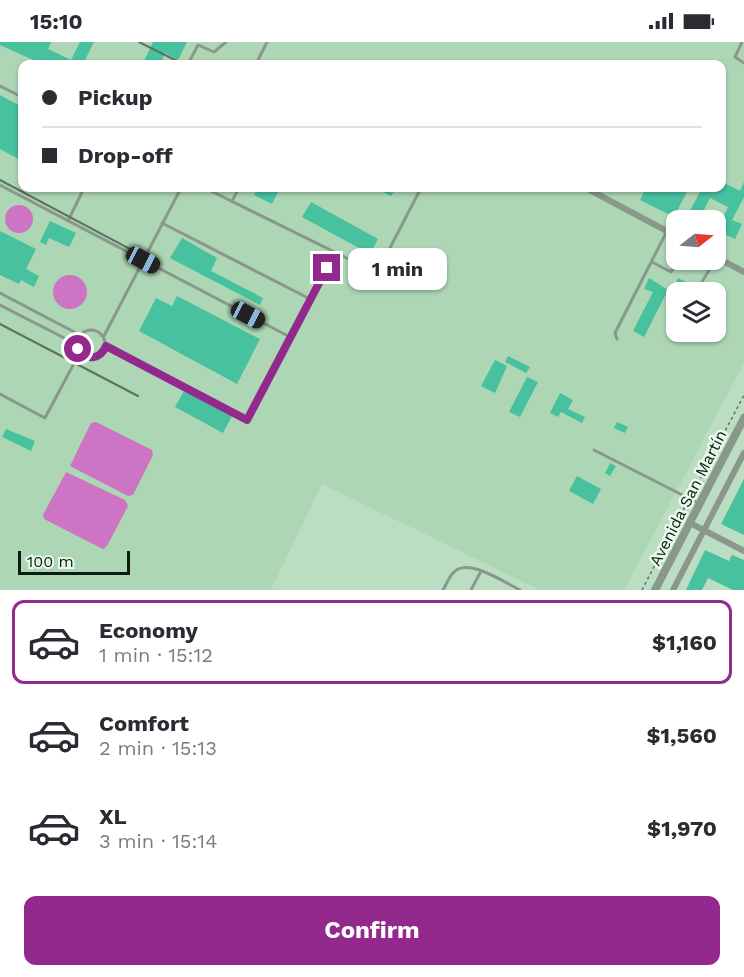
<!DOCTYPE html>
<html lang="en">
<head>
<meta charset="utf-8">
<style>
	:root { --surface:#fff; --page:#f7f7f7; --text:#2b2b33; --muted:#7c7c81; --line:#e1e1e2; --accent:#93298d }
	body { margin:0; font-family:"Work Sans",sans-serif; background:var(--page); color:var(--text); height:100vh; display:flex; flex-direction:column; font-size:22px; white-space:nowrap }
	* { box-sizing:border-box; margin:0 }
	p { font-size:20px; color:var(--muted) }
	.icon { flex:none; width:33px; height:33px; fill:none; stroke:currentColor; stroke-width:2; stroke-linecap:round; stroke-linejoin:round }
	.map { position:relative; height:548px; overflow:hidden }
	.drawer { display:flex; flex-direction:column; background:var(--surface); flex:1 }
	.drawer>* { flex:none }
	.top-card { position:absolute; left:18px; top:18px; width:708px; height:132px; border-radius:12px; box-shadow:0 2px 4px #0004; display:grid; align-content:center; height:132px; padding:0 24px; background:var(--surface) }
	.needle { width:39px; rotate:73deg }
	.fabs { position:absolute; left:666px; top:168px; display:grid; gap:12px }
	.fabs a { display:grid; place-items:center; width:60px; height:60px; border-radius:12px; background:var(--surface); box-shadow:0 2px 4px #0004; font-size:30px }
	.scale { position:absolute; left:18px; bottom:15px; width:112px; box-sizing:border-box; padding-left:6px; border:3px solid #0e1b11; border-top:0; font-size:16px; line-height:21px; white-space:nowrap; color:#0e1b11; -webkit-text-stroke:4px #e8faeb; paint-order:stroke }
	.end { position:absolute; width:27px; height:27px; margin:-14px; border:8px solid #93298d; background:#fff; box-shadow:0 0 0 3px #fff }
	.from { border-radius:50% }
	.bubble { position:absolute; height:42px; border-radius:12px; background:var(--surface); box-shadow:0 2px 4px #0004; font-size:20px; font-weight:700; line-height:42px; text-align:center }
	.car { position:absolute; width:18px; height:36px; margin:-18px -9px; border-radius:8px; box-shadow:0 0 4px 2px #0007; background:linear-gradient(#222 24%,#8ab4d8 0 40%,#222 0 76%,#8ab4d8 0 86%,#222 0) }
	.top-card b { display:flex; align-items:center; gap:21px; height:57px; font-size:22px }
	.top-card b+b { border-top:2px solid var(--line) }
	.top-card i { width:15px; height:15px; background:var(--text) }
	ul { padding:10px 0 0; list-style:none }
	li { display:flex; align-items:center; gap:18px; height:84px; margin:0 12px 9px; padding:0 12px; border:3px solid transparent; border-radius:12px }
	li div { flex:1 }
	li b { display:block; font-size:22px }
	li em { font-style:normal; font-weight:700 }
	li.active { border-color:var(--accent) }
	li>.icon { width:54px; height:54px; stroke-width:1.5 }
	.button { display:flex; gap:12px; margin-top:auto; padding:12px 24px }
	.button a { flex:1; height:69px; border-radius:12px; background:var(--accent); color:#fff; font-size:24px; font-weight:700; line-height:69px; text-align:center }
	.status { display:flex; justify-content:space-between; align-items:center; height:42px; padding:0 30px; background:var(--surface); direction:ltr }
	.status svg { height:16px; fill:currentColor }
	.map>svg:first-child { display:block }
	.built { fill:#acd6b4; fill-rule:evenodd }
	.water { fill:#cd74c5 }
	.building { fill:#47c19e }
	.lines { fill:none; stroke-linecap:round; stroke-linejoin:round }
	.path { stroke:#5c7361; stroke-width:1.5; stroke-dasharray:3 3; stroke-linecap:butt }
	.service { stroke:#8a988c; stroke-width:3 }
	.minor { stroke:#8a988c; stroke-width:6 }
	.tertiary { stroke:#8a988c; stroke-width:8 }
	.rail { stroke:#5c7361; stroke-width:2 }
	.route { stroke:#93298d; stroke-width:8 }
	.labels { text-anchor:middle; dominant-baseline:central; stroke-width:5; stroke-linejoin:round; paint-order:stroke }
	.street-label { font-size:16px; fill:#0e1b11; stroke:#e8faeb }
</style>
</head>
<body>
<div class="status"><b>15:10</b><svg viewBox="0 0 49 12"><path d="M0 12V9h3v3zM5 12V6h3v6zM10 12V3h3v9zM15 12V0h3v12zM26 1h20v11H26zM47 4h2v5h-2z"/></svg></div>
<div class="map">
<svg width="744" height="548" viewBox="0 0 744 548">
	<rect width="100%" height="100%" fill="#bbdec2"/>
	<path class="built" d="M0 0H744V321L624 548H540L322 442 271 548H0ZM22 22H722V146H22ZM676 178H716V218H676ZM676 250H716V290H676Z"/>
	<path class="water" d="M5 177a14 14 0 1 1 28 0a14 14 0 1 1-28 0Z
		M53 250a17 17 0 1 1 34 0a17 17 0 1 1-34 0Z
		M96 380 152 408 153 413 133 453 128 454 70 424 91 381Z
		M66 430 125 458 128 464 107 504 103 507 44 477 43 473Z"/>
	<path class="building" d="M0 0H51L48 7 71 18 80 0H94L83 22H42L0 3Z
		M153 0H187L178 18 165 11 161 20 157 18 152 22 144 19Z
		M0 53 22 65V119L0 107Z
		M744 140V155L732 178 742 182 735 197 717 189 728 165 710 156 699 178H685L702 146H722L724 141 740 149Z
		M258 146H280L272 162 254 153Z
		M375 146H396L391 154Z
		M646 146H689L674 175 640 158Z
		M311 160 378 197 370 212 302 175Z
		M50 179 76 191 69 205 49 196 46 203 40 200Z
		M0 189 36 207 26 227 39 234 34 245 21 238 19 242 0 233Z
		M182 196 217 216 211 229 263 256 260 263 170 216Z
		M689 218H705L709 220 705 226Z
		M649 236 668 248 644 295 633 289 653 250 644 247Z
		M678 236 691 243 687 250 672 249Z
		M177 254 260 297 237 342 139 289 156 256 172 264Z
		M508 314 530 325 526 331 505 320Z
		M495 318 507 324 495 351 481 344Z
		M527 335 538 340 520 375 509 370Z
		M184 349 232 374 223 391 175 365Z
		M560 351 573 358 568 367 585 375 582 381 561 370 558 375 550 371Z
		M617 380 628 385 625 391 614 386Z
		M6 387 35 399 31 409 2 395Z
		M610 421 616 424 610 434 605 431Z
		M577 434 601 447 593 462 569 449Z
		M744 437V493L721 482Z
		M705 508 729 519 732 513 744 518V548H733L708 536 702 548H686Z"/>
	<g class="lines">
		<path class="path" d="M692 452 744 353
			M642 548 687 461"/>
		<path class="service" d="M742 0 735 15 744 21
			M188 22 198 3 214 10 226 0
			M256 22 267 0
			M0 44 22 55
			M0 143 290 295
			M205 146 377 231 421 146
			M232 159 239 146
			M68 179 84 146
			M162 181 310 257
			M652 220 671 230 680 218
			M696 250 715 218
			M0 251 80 293
			M0 263 76 302
			M77 302a14 14 0 1 1 28 0a14 14 0 1 1-28 0Z
			M104 294 181 146
			M617 297 615 291 666 191
			M106 304 247 378 335 210
			M0 352 45 376 80 310
			M594 408 698 461
			M443 548C446 543 449 535 453 531 467 514 505 541 520 548
			M471 548 481 529"/>
		<path class="minor" d="M586 146 676 194
			M716 215 744 230
			M690 481 744 509
			M673 548 744 411"/>
		<path class="tertiary" d="M655 548 744 376"/>
		<path class="rail" d="M139 0 177 19
			M0 138 145 215
			M0 282 138 354"/>
	</g>
	<g class="lines">
		<path class="route" d="M78 307C86 319 100 318 106 304L247 378 327 226"/>
	</g>
	<g class="labels">
		<g class="street-label">
			<text transform="translate(688 456) rotate(-63)">Avenida San Martín</text>
		</g>
	</g>
</svg>
<div class="fabs">
<a><svg class="needle" viewBox="-14 -14 28 28"><path d="M0-13l5 13h-10z" fill="#e53935"/><path d="M0 13l5-13h-10z" fill="#7c7c81"/></svg></a>
<a><svg class="icon" aria-label="layers" viewBox="0 0 24 24"><path d="M12 4l9 5-9 5-9-5zM3 14l9 5 9-5"/></svg></a>
</div>
<div class="scale">100 m</div>
<i class="end from" style="left:78px;top:307px"></i>
<i class="end" style="left:327px;top:226px"></i>
<div class="bubble" style="left:348px;top:206px;width:99px">1 min</div>
<i class="car" style="left:143px;top:218px;rotate:118deg"></i>
<i class="car" style="left:248px;top:273px;rotate:118deg"></i>
<div class="top-card">
<b><i class="from"></i>Pickup</b>
<b><i></i>Drop-off</b>
</div>
</div>
<section class="drawer">
<ul>
<li class="active"><svg class="icon" aria-label="car" viewBox="0 0 24 24"><path d="M5 17H2v-5l4-1 3-4h7l3 4 3 1v5h-3M9 17h6M6 11h13"/><circle cx="7" cy="17" r="2"/><circle cx="17" cy="17" r="2"/></svg><div><b>Economy</b><p>1 min · 15:12</p></div><em>$1,160</em></li>
<li><svg class="icon" aria-label="car" viewBox="0 0 24 24"><path d="M5 17H2v-5l4-1 3-4h7l3 4 3 1v5h-3M9 17h6M6 11h13"/><circle cx="7" cy="17" r="2"/><circle cx="17" cy="17" r="2"/></svg><div><b>Comfort</b><p>2 min · 15:13</p></div><em>$1,560</em></li>
<li><svg class="icon" aria-label="car" viewBox="0 0 24 24"><path d="M5 17H2v-5l4-1 3-4h7l3 4 3 1v5h-3M9 17h6M6 11h13"/><circle cx="7" cy="17" r="2"/><circle cx="17" cy="17" r="2"/></svg><div><b>XL</b><p>3 min · 15:14</p></div><em>$1,970</em></li>
</ul>
<div class="button"><a>Confirm</a></div>
</section>
</body>
</html>
